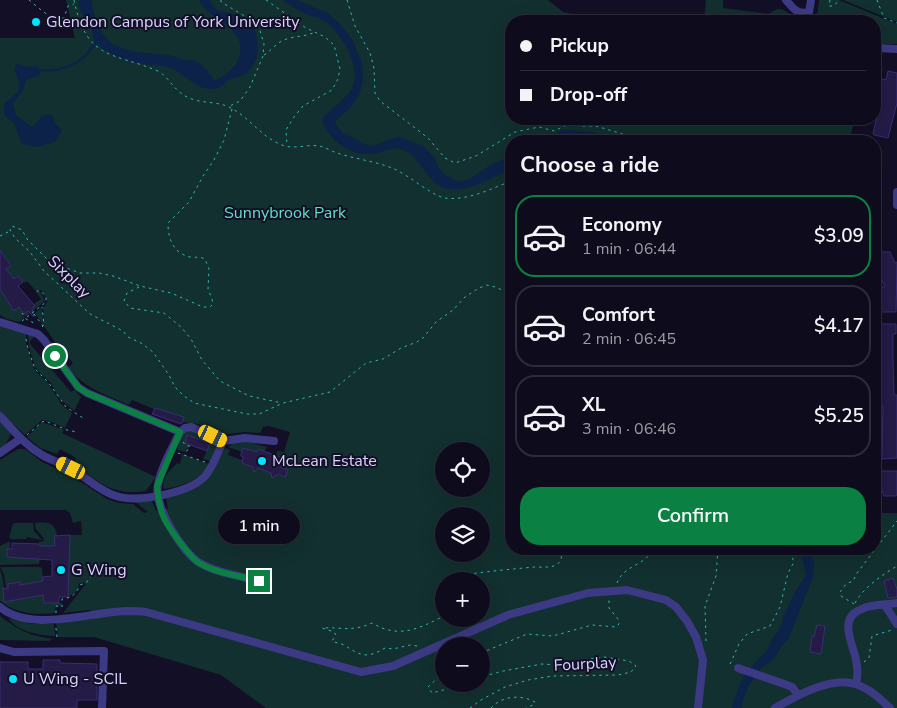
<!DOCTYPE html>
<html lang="en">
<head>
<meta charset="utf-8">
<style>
	:root { --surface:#0e0b1c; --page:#171425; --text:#f1f3f6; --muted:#9b9ba3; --line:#2e2b3b; --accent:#0b8043 }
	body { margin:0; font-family:"Nunito Sans",sans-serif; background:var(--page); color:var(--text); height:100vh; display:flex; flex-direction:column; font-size:19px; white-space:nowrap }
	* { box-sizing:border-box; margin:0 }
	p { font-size:16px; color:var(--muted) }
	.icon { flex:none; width:28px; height:28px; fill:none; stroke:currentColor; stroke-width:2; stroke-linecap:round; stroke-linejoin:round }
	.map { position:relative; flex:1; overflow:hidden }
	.panel { position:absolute; left:505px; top:135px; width:376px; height:420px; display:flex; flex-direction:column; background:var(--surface); border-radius:20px; box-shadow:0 5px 20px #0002,0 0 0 1px var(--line) }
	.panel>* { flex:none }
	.guide { position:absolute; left:505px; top:15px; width:376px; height:110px; border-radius:20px; box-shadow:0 5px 20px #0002,0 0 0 1px var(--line); display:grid; align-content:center; height:110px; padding:0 15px; background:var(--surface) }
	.buttons { position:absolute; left:435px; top:442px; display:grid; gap:10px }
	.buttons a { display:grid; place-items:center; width:55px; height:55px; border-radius:50%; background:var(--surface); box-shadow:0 5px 20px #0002,0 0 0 1px var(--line); font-size:25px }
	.end { position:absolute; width:22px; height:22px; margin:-11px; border:6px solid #0b8043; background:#fff; box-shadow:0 0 0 2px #fff }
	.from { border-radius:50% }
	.bubble { position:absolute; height:35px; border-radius:18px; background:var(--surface); box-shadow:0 5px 20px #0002,0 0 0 1px var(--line); font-size:16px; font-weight:600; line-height:35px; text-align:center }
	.car { position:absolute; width:15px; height:30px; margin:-15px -8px; border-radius:6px; box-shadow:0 0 4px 1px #0007; background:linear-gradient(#f5c518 24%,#345 0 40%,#f5c518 0 76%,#345 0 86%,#f5c518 0) }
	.guide b { display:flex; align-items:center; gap:18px; height:48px; font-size:19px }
	.guide b+b { border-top:1px solid var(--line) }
	.guide i { width:12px; height:12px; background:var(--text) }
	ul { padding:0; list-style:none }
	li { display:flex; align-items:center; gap:15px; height:82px; margin:0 10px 8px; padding:0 5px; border:2px solid var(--line); border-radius:20px }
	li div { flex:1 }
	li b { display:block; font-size:19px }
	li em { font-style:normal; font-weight:600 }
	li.selected { border-color:var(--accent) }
	li>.icon { width:45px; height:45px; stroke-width:1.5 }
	h2 { padding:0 15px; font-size:22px; line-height:60px }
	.button { display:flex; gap:10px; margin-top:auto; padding:10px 15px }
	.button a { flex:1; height:58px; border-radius:20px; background:var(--accent); color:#fff; font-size:20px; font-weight:600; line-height:58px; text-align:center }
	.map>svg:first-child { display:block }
	.green { fill:#12302f; fill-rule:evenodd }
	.water { fill:#0c2248 }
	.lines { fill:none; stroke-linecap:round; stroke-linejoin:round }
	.stream { stroke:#0c2248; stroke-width:2.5 }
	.building { fill:#241b47; stroke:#3b2d73 }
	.path { stroke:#2fb8b0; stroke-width:1; stroke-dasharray:2.5 4; stroke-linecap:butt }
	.minor { stroke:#3d3a85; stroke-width:8 }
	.route { stroke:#0b8043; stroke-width:6 }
	.poi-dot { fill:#00e5ff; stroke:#130f26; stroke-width:2 }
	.labels { text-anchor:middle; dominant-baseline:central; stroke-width:4; stroke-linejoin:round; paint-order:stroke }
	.poi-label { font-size:16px; fill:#d9d4ff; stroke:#130f26; text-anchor:start }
	.park-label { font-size:16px; fill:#5fe0c0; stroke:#130f26 }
	.street-label { font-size:16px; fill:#d9d4ff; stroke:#130f26 }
</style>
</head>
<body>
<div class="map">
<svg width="897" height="708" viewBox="0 0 897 708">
	<rect width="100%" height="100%" fill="#130f26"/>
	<path class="green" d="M66 0H548L563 12 606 21H511V119H855L849 141H511V549H875V513H897V708H266L221 675 94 637H58L56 623 92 619 91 610 63 613 85 585 84 582 79 584 77 591 68 597 70 535H82L81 521 73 523 70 513 66 510H0V460L18 449H25L42 462 67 473 107 499 119 503 133 504 144 513 148 512 134 501 150 500 152 501 156 511 168 509 166 497 212 471 225 448 230 450 228 455 242 460V463L253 467 254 469 258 468 285 477 287 470 280 467 283 458 276 455 277 451 284 452 290 432 269 426 263 427 260 433 244 432 221 435 198 424 182 422 184 417 154 409 132 400 129 405C104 394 86 389 68 368L73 363 63 351 57 355 50 346 55 342 35 313 41 308 44 320 43 308 47 302V299L41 290H35L28 282H23L18 276 14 279 6 269 11 265 0 250V38H75ZM444 451H481V489H444ZM444 516H481V554H444ZM444 581H481V619H444ZM444 646H481V684H444Z
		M706 0H723V8L769 14C781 5 782 10 793 16 801 19 810 18 817 16L819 0H839L897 24V44H875V21H704Z
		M843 0H897V22Z
		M2 289 14 310 17 309 15 305 17 304 23 312 22 314 23 317H25L24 314 28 311 29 313 32 311V309L35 306 34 304 41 299 36 292 40 291 45 301 19 322 7 319 0 315V290Z
		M0 325 26 334V344L35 371 47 382 62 405 72 413 65 428 52 422 42 420 25 435 0 412Z
		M28 334 34 337 30 341V344L71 392 75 390 81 397 74 411 58 397 51 383 42 375 35 367 29 347Z
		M0 422 9 430 11 435 5 445 0 448Z
		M42 422 64 430 62 433 156 477 146 491C111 496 100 482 73 464L76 458 60 449 57 454 40 448 27 437Z
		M191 430 218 442 210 461 203 459 210 443 187 436 185 443 190 445 185 452 177 450 182 433Z
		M246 441 267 447 265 451 258 449 257 452 243 448 242 452 228 447 234 442Z
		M182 454 211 465C196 481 186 485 164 489 160 478 170 471 177 463L180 464Z
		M15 523H33L34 531 42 540 27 537 26 539H11L9 537 13 524Z
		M35 523C46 522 56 522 57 536H54L55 546H40L39 542 44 541C43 533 35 533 35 523Z
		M8 542H10V549H7V557L40 559 39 564 0 565V546Z
		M0 567H40L42 568 43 581 20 585 8 584V588H6L4 574Z
		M0 570 2 575 4 588 3 589 4 602 43 595 44 603H61V606H55V613C34 615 17 614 0 601Z
		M0 616C20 631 28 635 53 639L49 641 0 640Z
		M8 618 32 624H54L55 636C38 635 18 632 8 618Z"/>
	<path class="water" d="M79 0H92C92 15 102 40 117 46 132 53 150 53 167 55 173 55 179 58 185 60 189 61 192 59 196 61 203 65 211 75 215 81 226 74 238 68 240 53 245 26 208 21 199 0H210C214 16 233 10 245 18 261 30 262 59 248 72 242 78 233 77 227 81 224 83 221 87 218 88 215 89 213 89 210 89 196 89 183 72 170 68 162 65 152 65 143 64 129 62 105 54 96 42 92 37 92 29 89 24 83 16 78 11 79 0Z
		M282 0H297L328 13 340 24 352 39 362 63 363 80 359 95 350 108 336 120V124L342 132 367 145 373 146 393 138 400 137 423 146 435 158 438 167 445 175 458 181 468 180 492 164 511 157V170C490 177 473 192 450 189 426 187 422 155 401 149 391 146 382 154 371 154 350 156 327 139 322 119 331 107 343 103 352 88 362 69 343 35 327 23 321 18 313 17 306 14 297 10 290 5 282 0Z
		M16 64 29 67 38 66 41 72 39 76 27 79 23 90 13 104 16 115 32 127C40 122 40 111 52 115L55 123 62 130 55 142 38 147 22 144 14 123 4 115V104C20 89 24 91 14 70Z
		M561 130C576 131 599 129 610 141H552Z
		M800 549H810L814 564 813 577 789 638 781 647 774 659 761 669 748 687 743 700 742 708H732L734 700 742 679 757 660 767 650 771 641 779 630 786 611 795 592 806 576Z"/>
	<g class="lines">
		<path class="stream" d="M41 70C57 72 77 66 88 53 93 48 92 43 98 41"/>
	</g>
	<path class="building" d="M888 71 897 73V103L888 138 874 135 873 133 881 100 878 99 881 88 879 87 882 79 886 80Z
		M0 250 11 266 6 269 14 279 18 276 23 282 18 286 35 306 32 308 34 317 28 311 24 314 19 307 14 311 0 289Z
		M880 252H890L895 263 897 262 896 312H878L882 287H885L876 267H878L876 263 880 262Z
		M881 324H896V334H893V361L894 395H897V458L882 459 883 407 879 405 880 371H875V360H878V332H881Z
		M155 408 184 417 182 423 181 424 152 414Z
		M187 435 210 443 207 451 185 443Z
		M243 448 257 452 258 449 283 458 280 467 288 470 285 477 278 474 272 478 271 473 258 468 254 472 253 467 242 463 243 457 241 456V454Z
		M881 471H897V494L896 496H884L878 478Z
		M70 535 68 597H59V603H44L43 595 4 602 3 588 8 589V584L20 582V585L43 581 42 577 52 576V560L7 557V549H12V543L40 544V546H55L54 536Z
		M893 578 897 589V597L888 598 884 581Z
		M817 625 825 626 821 654 810 652 812 636 814 637Z
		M43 660H60V663L97 664V700H77V708H0V662H28V669H43Z"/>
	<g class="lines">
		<path class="path" d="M29 0C38 7 52 22 64 18L68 6 74 4
			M74 0C87 62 112 51 160 72 174 83 175 94 195 100 206 103 218 102 229 107 250 117 262 139 285 146 296 149 308 144 319 146 325 147 331 151 337 153 355 159 374 161 392 168 408 174 430 195 445 198 467 201 491 189 511 181
			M221 0V2L258 24 264 44 263 56 250 87 240 101 230 106
			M266 0 306 28 325 37 334 45 340 69 338 79 332 90 303 106 294 117 286 130 287 145
			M347 0 355 26 370 53 374 68 375 93 380 101 428 138 445 158 455 163 476 156 515 132 539 127 554 131 569 124 580 126H596L642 140 694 135 709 141
			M830 0 829 6H833L840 0
			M877 0 884 18 897 23
			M264 55C271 51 276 43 284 40 293 36 303 37 313 33
			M232 109 224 140 214 160 203 176 189 202 168 223C168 239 173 253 190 257 195 258 199 256 205 259L209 269 208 289 212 299 213 304 210 307H203L171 293 140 286 113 276 99 273H80L58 265 47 259 27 239 22 230 12 226 10 230 15 238 30 252 44 271 90 314 123 331 128 337 141 343 153 352 169 375 175 387 184 396 194 403 247 414H259L283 403 330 392 366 363 383 359 401 348 417 342 423 338 436 322 453 310 465 297 479 288 487 285 495 287 502 290 511 299
			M0 236 10 231
			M139 287 127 293 124 301 130 308 164 313 181 327 191 339 202 360 220 381 249 396 282 403
			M22 313 26 319 36 324
			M34 314 43 326
			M22 321 46 302V297L41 291H35
			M42 327 44 325 42 307
			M26 339 28 349 35 369 48 382 66 407 83 418
			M27 435 42 422 45 421 67 430 77 432
			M183 442 186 446H190L185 454
			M178 453 205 462
			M597 549 600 551 601 549
			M465 581 470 574C491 571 513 569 534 567 542 567 549 568 557 565L561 560 562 549
			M617 583C624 564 649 565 651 549
			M855 603C864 587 881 576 897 566
			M854 604 841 596 840 592 846 584 853 581 857 573 897 521
			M56 613V606L62 607V599C72 598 76 594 80 585 89 582 91 579 92 569
			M56 628 57 637
			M706 641 705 606 716 576 718 549
			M417 646 410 645 393 649 385 648C367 659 361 656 344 645 340 643 336 643 332 641L336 635 334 632 322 628C342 627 353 632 372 623 399 639 418 629 444 616
			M481 653 527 634 553 636 592 625 616 627 619 624 618 619 609 608V600
			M864 662 869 658 872 636 892 630
			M730 664 739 644 747 634 770 626 780 607 788 573 794 562 789 549
			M444 672 428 687 432 693 447 689 454 684
			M470 708 481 700 505 687 528 680 552 676 618 675 631 672 636 666 629 661 604 657 589 659 576 666 542 664 503 671 481 677
			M491 708C502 696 520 694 535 702L533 705 526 708"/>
		<path class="minor" d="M786 0C793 8 797 15 809 12L811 0
			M877 48 897 49
			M897 192V205
			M0 322 38 334 44 340 78 387 87 393 180 432 185 428 191 427 223 441 245 438 274 441
			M0 416C13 430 25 445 42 455 51 460 61 463 70 468 85 476 99 491 116 496 138 503 191 493 206 475 214 465 218 452 223 441
			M180 432C172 449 161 467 158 485 153 505 183 554 200 563 217 573 240 576 259 581
			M0 453 20 439
			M885 605 897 624
			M0 607C31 633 89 612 126 611 132 611 139 611 146 612L361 672 393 666 508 615 588 593 627 590 666 600 676 607 687 621 696 637 703 660 698 708
			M0 648 14 652 104 651 102 708
			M738 668 787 685 792 687 798 695
			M856 684C858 676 858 668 856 660 853 643 837 618 862 609 872 604 886 605 897 603
			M775 708C796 696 831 676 855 684 869 688 880 699 890 708"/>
	</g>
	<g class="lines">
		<path class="route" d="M55 356 78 387 87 393 180 432 157 486C158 497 160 511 165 520 170 530 190 557 199 563 216 573 240 576 259 581"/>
	</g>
	<g class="poi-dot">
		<circle cx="36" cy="22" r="5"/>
		<circle cx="262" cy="461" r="5"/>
		<circle cx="61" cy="570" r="5"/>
		<circle cx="13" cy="679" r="5"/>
	</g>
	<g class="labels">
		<g class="poi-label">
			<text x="46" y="22">Glendon Campus of York University</text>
			<text x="272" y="461">McLean Estate</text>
			<text x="71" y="570">G Wing</text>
			<text x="23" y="679">U Wing - SCIL</text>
		</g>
		<g class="park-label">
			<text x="285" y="213">Sunnybrook Park</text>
		</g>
		<g class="street-label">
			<text transform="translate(69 277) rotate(45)">Sixplay</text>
			<text transform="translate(585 664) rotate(-3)">Fourplay</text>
		</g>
	</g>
</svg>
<div class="buttons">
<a><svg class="icon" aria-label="locate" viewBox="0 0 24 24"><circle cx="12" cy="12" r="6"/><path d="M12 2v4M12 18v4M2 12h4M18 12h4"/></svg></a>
<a><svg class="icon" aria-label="layers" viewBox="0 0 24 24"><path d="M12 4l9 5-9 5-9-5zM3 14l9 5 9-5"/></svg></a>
<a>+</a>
<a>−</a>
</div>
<i class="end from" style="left:55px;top:356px"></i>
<i class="end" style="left:259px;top:581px"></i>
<div class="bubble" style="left:218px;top:509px;width:82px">1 min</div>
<i class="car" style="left:213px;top:436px;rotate:116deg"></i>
<i class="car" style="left:71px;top:468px;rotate:296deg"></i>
<div class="guide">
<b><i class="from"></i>Pickup</b>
<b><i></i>Drop-off</b>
</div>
<section class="panel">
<h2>Choose a ride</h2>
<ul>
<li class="selected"><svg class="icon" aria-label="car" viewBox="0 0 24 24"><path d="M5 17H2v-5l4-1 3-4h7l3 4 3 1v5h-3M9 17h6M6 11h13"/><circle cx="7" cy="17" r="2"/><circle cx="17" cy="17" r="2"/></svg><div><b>Economy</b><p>1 min · 06:44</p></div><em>$3.09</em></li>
<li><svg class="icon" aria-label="car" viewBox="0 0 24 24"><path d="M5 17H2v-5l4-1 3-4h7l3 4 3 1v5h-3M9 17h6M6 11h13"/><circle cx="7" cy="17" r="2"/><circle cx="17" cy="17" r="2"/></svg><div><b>Comfort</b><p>2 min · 06:45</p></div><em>$4.17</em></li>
<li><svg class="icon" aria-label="car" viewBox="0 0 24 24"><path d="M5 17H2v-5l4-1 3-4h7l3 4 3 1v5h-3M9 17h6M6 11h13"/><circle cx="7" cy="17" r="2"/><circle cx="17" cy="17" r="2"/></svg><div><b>XL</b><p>3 min · 06:46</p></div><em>$5.25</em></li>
</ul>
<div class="button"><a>Confirm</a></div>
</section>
</div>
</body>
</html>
